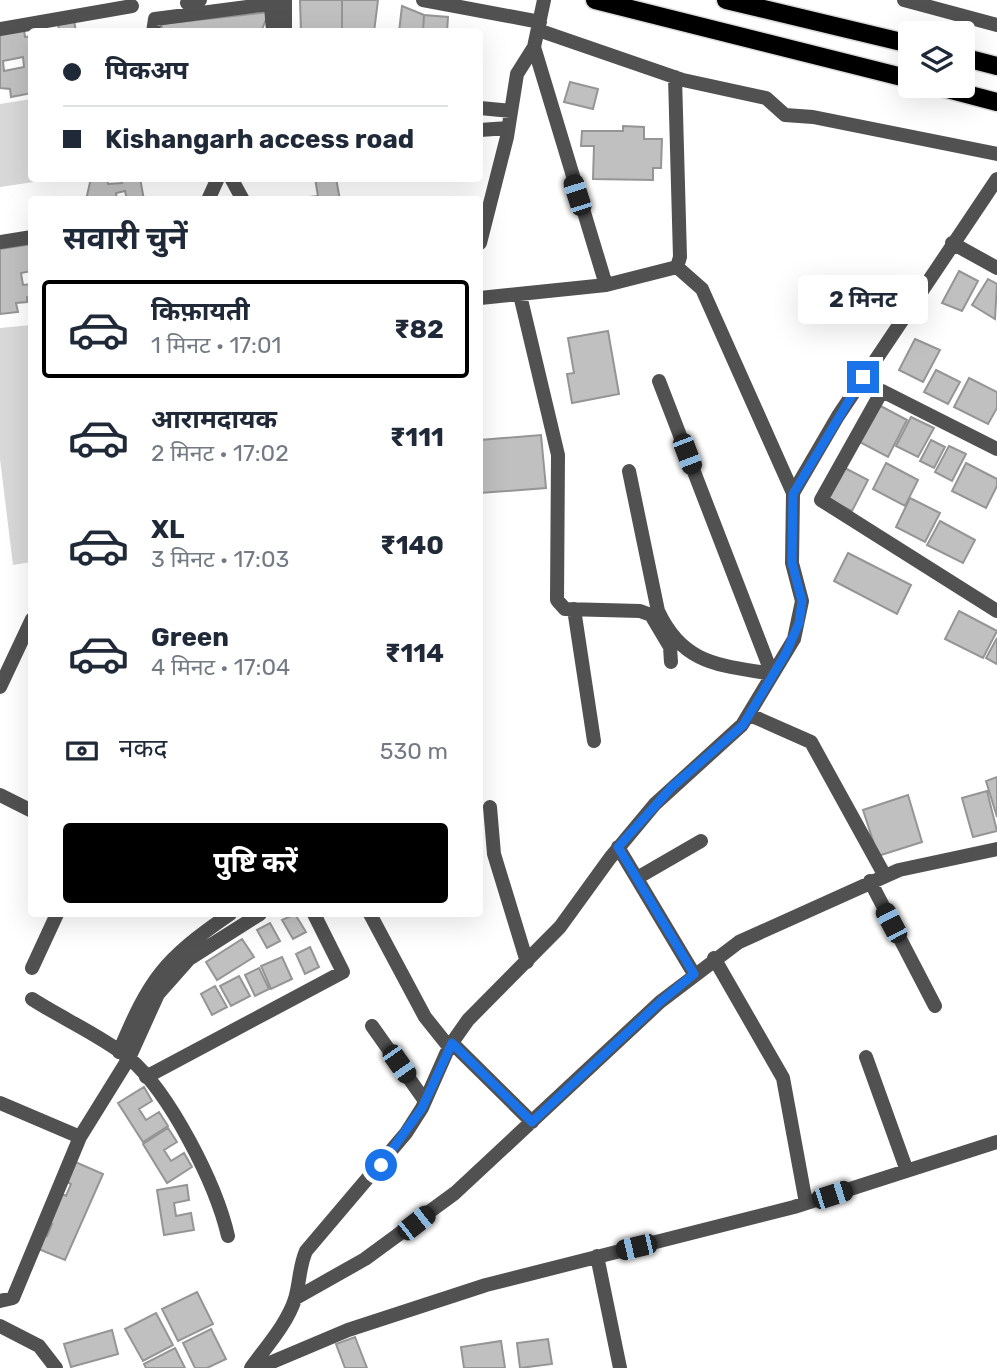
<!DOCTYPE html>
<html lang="hi">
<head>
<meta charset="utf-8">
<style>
	:root { --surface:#fff; --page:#f2f2f3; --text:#1f2937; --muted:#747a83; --line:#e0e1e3; --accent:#000 }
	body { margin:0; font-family:Rubik,"Noto Sans Devanagari",sans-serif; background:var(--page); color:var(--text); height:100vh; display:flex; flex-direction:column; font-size:26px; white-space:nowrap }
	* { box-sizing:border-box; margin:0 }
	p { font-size:23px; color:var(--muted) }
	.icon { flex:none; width:38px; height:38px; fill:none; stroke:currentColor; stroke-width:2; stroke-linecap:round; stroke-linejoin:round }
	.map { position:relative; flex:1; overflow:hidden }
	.drawer { position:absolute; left:28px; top:196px; width:455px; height:721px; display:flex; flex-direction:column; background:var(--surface); border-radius:7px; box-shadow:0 7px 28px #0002 }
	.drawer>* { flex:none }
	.top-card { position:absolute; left:28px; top:28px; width:455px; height:154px; border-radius:7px; box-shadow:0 7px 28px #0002; display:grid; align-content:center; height:154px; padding:0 35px; background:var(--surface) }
	.controls { position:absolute; left:898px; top:21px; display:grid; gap:14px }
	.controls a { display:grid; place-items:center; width:77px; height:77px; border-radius:7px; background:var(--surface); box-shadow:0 7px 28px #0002; font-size:35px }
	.end { position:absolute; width:32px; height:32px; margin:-16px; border:9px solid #1a73e8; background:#fff; box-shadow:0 0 0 4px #fff }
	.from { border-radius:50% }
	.bubble { position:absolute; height:49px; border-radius:7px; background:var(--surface); box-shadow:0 7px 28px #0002; font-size:23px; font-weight:700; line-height:49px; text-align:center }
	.car { position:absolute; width:21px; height:42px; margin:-21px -10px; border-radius:9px; box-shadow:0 0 5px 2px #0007; background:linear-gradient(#222 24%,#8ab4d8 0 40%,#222 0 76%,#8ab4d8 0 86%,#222 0) }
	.top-card b { display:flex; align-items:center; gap:24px; height:66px; font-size:26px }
	.top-card b+b { border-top:2px solid var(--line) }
	.top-card i { width:18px; height:18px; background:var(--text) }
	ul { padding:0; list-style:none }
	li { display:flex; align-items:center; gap:21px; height:98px; margin:0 14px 10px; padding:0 21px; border:4px solid transparent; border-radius:7px }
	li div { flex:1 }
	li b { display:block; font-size:26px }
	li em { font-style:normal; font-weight:700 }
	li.on { border-color:var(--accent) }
	li>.icon { width:63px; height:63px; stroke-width:1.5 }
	h2 { padding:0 35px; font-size:32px; line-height:84px }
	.pay { display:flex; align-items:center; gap:18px; height:77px; padding:0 35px; font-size:26px }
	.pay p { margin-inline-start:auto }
	.action { display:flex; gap:14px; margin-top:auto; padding:14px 35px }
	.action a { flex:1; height:80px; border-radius:7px; background:var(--accent); color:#fff; font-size:28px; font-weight:700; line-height:80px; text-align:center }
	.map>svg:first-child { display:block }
	.green { fill:#d8d8d8 }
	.building { fill:#c0c0c0; stroke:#959595; stroke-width:2; fill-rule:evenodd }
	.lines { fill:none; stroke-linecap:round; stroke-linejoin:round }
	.major-casing { stroke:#dbdbdb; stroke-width:21 }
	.minor { stroke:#515151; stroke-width:14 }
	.major { stroke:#000; stroke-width:18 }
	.route { stroke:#1a73e8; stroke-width:9 }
</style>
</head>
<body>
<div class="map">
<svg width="997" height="1368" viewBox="0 0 997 1368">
	<rect width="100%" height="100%" fill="#fff"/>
	<path class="green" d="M31 99 32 178 54 179 0 187V104Z
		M31 325V562L13 565 0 459V328Z"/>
	<path class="building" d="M300 0H342V32H301Z
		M342 0H378L374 32H342Z
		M402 6 424 15 423 32H399Z
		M269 12 261 32H163L161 24Z
		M424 15 448 17 447 32H423Z
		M74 20 76 32H54L59 31 58 23Z
		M24 29 25 37 32 36V93L11 97 10 89 0 88V34ZM23 57 24 67 4 71 3 61Z
		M570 82 598 89 593 109 564 102Z
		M623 126 644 127V139H662L661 168H653V180L593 179 594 146H581L582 131H623Z
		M91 178H107L108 184 122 183 121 178H140L144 200H127L125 191 116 193 117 200H86Z
		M315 178H336L340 200H284L318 196Z
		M32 244V271L21 273 23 285 32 284V297H27V302L16 303 18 312 0 314V249Z
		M959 271 978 281 962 311 942 303Z
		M988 279 997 284 995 319 972 305Z
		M608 331 619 394 572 403 567 374 574 373 568 338Z
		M915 339 940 350 923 382 899 370Z
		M936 370 960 382 948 404 924 392Z
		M969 378 997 392V408L988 424 954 407Z
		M875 403 907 420 888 457 856 440Z
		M911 417 934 428 918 457 896 446Z
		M541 435 546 488 480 493V440Z
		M931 440 945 447 934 468 920 461Z
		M949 446 966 454 952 481 935 472Z
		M886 463 918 480 905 506 873 489Z
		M966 463 997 479V486L986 508 952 491Z
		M839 465 868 480 852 511 822 496Z
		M910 498 940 513 925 542 896 527Z
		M940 521 975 540 963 563 927 545Z
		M848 553 911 585 897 614 834 581Z
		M959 611 997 631 983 658 945 639Z
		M997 638V664L986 658Z
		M997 777V817L986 781Z
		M987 791 997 831 973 837 962 798Z
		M908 795 922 842 878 856 863 810Z
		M295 914 306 932 293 939 282 920Z
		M270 923 280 941 267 948 257 930Z
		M242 939 254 957 217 980 206 962Z
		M310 947 319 967 305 974 296 954Z
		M282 957 292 979 271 989 261 966Z
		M259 968 269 989 255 996 245 975Z
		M239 976 250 996 231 1006 220 986Z
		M215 986 227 1007 212 1015 201 994Z
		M144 1087 152 1101 139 1109 146 1120 159 1112 168 1126 143 1142 118 1103Z
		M168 1128 177 1142 164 1150 171 1161 184 1153 192 1167 167 1183 143 1144Z
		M73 1161 103 1174 65 1260 36 1248 42 1234 47 1236 52 1224 47 1222 60 1193 66 1196 71 1184 65 1181Z
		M187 1185 189 1200 174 1203 176 1216 191 1213 194 1230 164 1235 157 1190Z
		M197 1292 213 1324 178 1341 162 1309Z
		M156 1313 173 1345 143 1361 125 1329Z
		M211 1329 226 1359 207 1368H195L183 1343Z
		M112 1330 118 1354 71 1367 64 1344Z
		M355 1337 367 1368H345L336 1344Z
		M548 1339 552 1364 520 1368 517 1343Z
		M501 1341 505 1368H464L461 1347Z
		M175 1348 185 1368H146L144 1364Z"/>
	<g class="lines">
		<defs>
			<path id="major" d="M595 0 910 79
				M726 0 910 44
				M962 57 997 66
				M936 86 997 102"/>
		</defs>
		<use href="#major" class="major-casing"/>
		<path class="minor" d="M285 0V32
			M423 0 540 22
			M904 0 997 25
			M187 3 200 0
			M271 5 273 32
			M0 29 132 6
			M538 30 683 80 766 98 785 115 813 117 997 154
			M153 32 155 19 285 2
			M534 47 606 285
			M675 77 680 257 677 267
			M480 108 511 111
			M480 130 508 128
			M231 178 243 200
			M208 200 218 178
			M0 242 32 237
			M480 243 507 137 517 74 534 47 544 0
			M952 243 997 268
			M520 295 558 455 557 600 565 609 640 611 651 615 670 647 671 662
			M480 298 606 285 677 267
			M659 381 772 674
			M997 449 882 391 821 500 997 611
			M629 471 658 611C683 665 720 665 772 674
			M793 493 838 416 997 179
			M574 609 594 741
			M0 687 32 619
			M750 715 811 742 885 876
			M0 795 32 811
			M490 807 494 854 527 962
			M618 847 694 974
			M637 878 701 841
			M870 881 935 1006
			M370 914 425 1017 449 1047
			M714 958 783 1078 806 1203
			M32 968 57 914
			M32 999C63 1019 100 1035 129 1058 170 1093 216 1184 228 1236
			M372 1026 425 1101
			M452 1043 532 1122
			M119 1052C150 978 163 960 230 914
			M866 1057 907 1171
			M146 1077 343 972 314 914
			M0 1103 80 1137
			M597 1256 620 1368
			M296 1298 365 1259 455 1193 660 1002 739 942 899 870 997 849
			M0 1301 13 1298 80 1137 129 1058 158 994 189 959 260 914
			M0 1326 39 1346 56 1368
			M251 1368C266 1347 287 1324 295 1299 300 1282 299 1267 306 1251L406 1133 422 1108 449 1047 468 1020 560 927 610 858 655 804 742 725 794 639 802 601 792 563 793 493 702 289 677 267
			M258 1368 348 1330 486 1285 794 1207 997 1142"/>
		<use href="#major" class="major"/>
	</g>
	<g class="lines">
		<path class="route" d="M381 1165 422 1108 452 1043 532 1122 660 1002 694 974 618 847 671 788 743 725 786 653 799 623 802 601 792 563 793 494 863 377"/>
	</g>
</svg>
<div class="controls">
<a><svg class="icon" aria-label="layers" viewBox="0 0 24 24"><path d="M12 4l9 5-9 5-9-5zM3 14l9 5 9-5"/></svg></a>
</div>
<i class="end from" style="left:381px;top:1165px"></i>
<i class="end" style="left:863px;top:377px"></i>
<div class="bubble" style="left:798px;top:275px;width:130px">2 मिनट</div>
<i class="car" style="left:577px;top:195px;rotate:342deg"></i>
<i class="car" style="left:687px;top:454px;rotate:159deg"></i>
<i class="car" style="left:891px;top:923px;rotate:332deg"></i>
<i class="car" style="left:399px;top:1064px;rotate:145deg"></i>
<i class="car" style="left:832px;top:1195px;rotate:72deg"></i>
<i class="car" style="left:416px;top:1223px;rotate:52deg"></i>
<i class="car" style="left:636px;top:1247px;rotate:257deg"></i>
<div class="top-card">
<b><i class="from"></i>पिकअप</b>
<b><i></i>Kishangarh access road</b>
</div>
<section class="drawer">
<h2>सवारी चुनें</h2>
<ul>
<li class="on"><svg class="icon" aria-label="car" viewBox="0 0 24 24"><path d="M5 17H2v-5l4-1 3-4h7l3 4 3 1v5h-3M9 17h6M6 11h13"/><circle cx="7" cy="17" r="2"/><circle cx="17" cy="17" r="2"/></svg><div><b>किफ़ायती</b><p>1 मिनट · 17:01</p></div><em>₹82</em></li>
<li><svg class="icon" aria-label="car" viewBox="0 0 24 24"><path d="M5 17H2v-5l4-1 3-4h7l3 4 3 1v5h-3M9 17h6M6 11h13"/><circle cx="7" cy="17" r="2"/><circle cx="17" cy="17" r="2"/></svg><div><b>आरामदायक</b><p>2 मिनट · 17:02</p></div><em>₹111</em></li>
<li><svg class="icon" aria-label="car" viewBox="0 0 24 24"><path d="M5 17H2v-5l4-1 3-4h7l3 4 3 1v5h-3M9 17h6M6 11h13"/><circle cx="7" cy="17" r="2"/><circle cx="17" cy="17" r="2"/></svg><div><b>XL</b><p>3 मिनट · 17:03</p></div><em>₹140</em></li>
<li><svg class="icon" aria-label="car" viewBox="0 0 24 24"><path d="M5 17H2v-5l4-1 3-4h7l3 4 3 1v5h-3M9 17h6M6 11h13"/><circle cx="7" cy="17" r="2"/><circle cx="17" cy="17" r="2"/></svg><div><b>Green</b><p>4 मिनट · 17:04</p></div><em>₹114</em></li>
</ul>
<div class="pay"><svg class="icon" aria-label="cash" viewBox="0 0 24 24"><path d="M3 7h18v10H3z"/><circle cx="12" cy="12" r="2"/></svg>नकद<p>530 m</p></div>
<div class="action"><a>पुष्टि करें</a></div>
</section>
</div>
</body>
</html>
